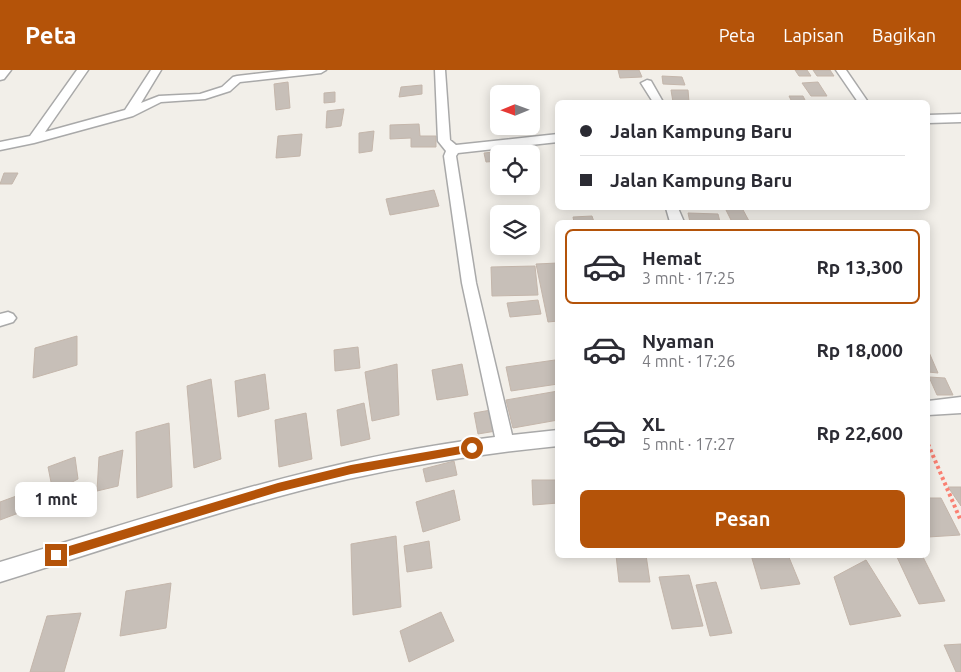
<!DOCTYPE html>
<html lang="id">
<head>
<meta charset="utf-8">
<style>
	:root { --surface:#fff; --page:#f7f7f7; --text:#2b2b33; --muted:#7c7c81; --line:#e1e1e2; --accent:#b45309 }
	body { margin:0; font-family:Ubuntu,sans-serif; background:var(--page); color:var(--text); height:100vh; display:flex; flex-direction:column; font-size:19px; white-space:nowrap }
	* { box-sizing:border-box; margin:0 }
	p { font-size:16px; color:var(--muted) }
	.icon { flex:none; width:28px; height:28px; fill:none; stroke:currentColor; stroke-width:2; stroke-linecap:round; stroke-linejoin:round }
	.map { position:relative; flex:1; overflow:hidden }
	.sheet { position:absolute; left:555px; top:150px; width:375px; height:338px; display:flex; flex-direction:column; background:var(--surface); border-radius:8px; box-shadow:0 2px 12px #0003 }
	.sheet>* { flex:none }
	.top-card { position:absolute; left:555px; top:30px; width:375px; height:110px; border-radius:8px; box-shadow:0 2px 12px #0003; display:grid; align-content:center; height:110px; padding:0 25px; background:var(--surface) }
	.needle { width:32px; rotate:269deg }
	.fabs { position:absolute; left:490px; top:15px; display:grid; gap:10px }
	.fabs a { display:grid; place-items:center; width:50px; height:50px; border-radius:8px; background:var(--surface); box-shadow:0 2px 12px #0003; font-size:25px }
	.end { position:absolute; width:22px; height:22px; margin:-11px; border:6px solid #b45309; background:#fff; box-shadow:0 0 0 2px #fff }
	.from { border-radius:50% }
	.bubble { position:absolute; height:35px; border-radius:8px; background:var(--surface); box-shadow:0 2px 12px #0003; font-size:16px; font-weight:600; line-height:35px; text-align:center }
	.top-card b { display:flex; align-items:center; gap:18px; height:48px; font-size:19px }
	.top-card b+b { border-top:1px solid var(--line) }
	.top-card i { width:12px; height:12px; background:var(--text) }
	ul { padding:9px 0 0; list-style:none }
	li { display:flex; align-items:center; gap:15px; height:75px; margin:0 10px 8px; padding:0 15px; border:2px solid transparent; border-radius:8px }
	li div { flex:1 }
	li b { display:block; font-size:19px }
	li em { font-style:normal; font-weight:600 }
	li.current { border-color:var(--accent) }
	li>.icon { width:45px; height:45px; stroke-width:1.5 }
	.button { display:flex; gap:10px; margin-top:auto; padding:10px 25px }
	.button a { flex:1; height:58px; border-radius:8px; background:var(--accent); color:#fff; font-size:20px; font-weight:600; line-height:58px; text-align:center }
	header { display:flex; align-items:center; gap:30px; box-sizing:border-box; height:70px; padding:0 25px; background:var(--accent); color:#fff }
	header strong { font-size:24px }
	nav { display:flex; gap:28px; margin-inline-start:auto; font-size:18px }
	.map>svg:first-child { display:block }
	.building { fill:#c7bfb8; stroke:#c4b6ab }
	.lines { fill:none; stroke-linecap:round; stroke-linejoin:round }
	.street-casing { stroke:#a9a9a9; stroke-width:3 }
	.path { stroke:#fa8072; stroke-width:4; stroke-dasharray:3 3; stroke-linecap:butt }
	.street { fill:#fff; fill-rule:evenodd }
	.route { fill:#b45309 }
</style>
</head>
<body>
<header>
<strong>Peta</strong>
<nav><a>Peta</a><a>Lapisan</a><a>Bagikan</a></nav>
</header>
<div class="map">
<svg width="961" height="602" viewBox="0 0 961 602">
	<rect width="100%" height="100%" fill="#f2efe9"/>
	<path class="building" d="M618 0H639L642 7 620 8Z
		M795 0H807L811 6H799Z
		M813 0H830L834 6H817Z
		M662 6 682 7 685 15 663 14Z
		M288 12 290 38 276 40 274 14Z
		M818 12 827 26H811L802 13Z
		M422 15V24L399 27 401 17Z
		M671 20H688L689 32H673Z
		M335 22V32L324 33V23Z
		M789 26H803L806 32H792Z
		M344 39 341 56 326 58 327 41Z
		M419 54 420 66H436V77H411V68L390 69V55Z
		M374 61 372 81 359 83V63Z
		M302 64 300 86 276 88 278 66Z
		M511 80 512 84H499V91L486 92 484 83Z
		M4 103H18L12 114H0Z
		M434 120 439 136 390 145 386 129Z
		M725 138H742L749 151 732 152Z
		M688 143 718 144 720 152H690Z
		M592 146 594 152H574L573 147Z
		M558 193V251L548 252 536 194Z
		M535 196 538 225 492 226 491 197Z
		M538 230 541 244 510 247 507 233Z
		M77 266V295L33 308 35 278Z
		M358 277 360 298 335 301 334 280Z
		M928 280 938 303 928 302Z
		M555 290 558 301V314L511 321 506 297Z
		M397 294 399 345 372 351 365 302Z
		M462 294 468 325 437 330 432 300Z
		M265 304 269 339 238 347 235 311Z
		M929 307 945 308 953 325H937Z
		M211 309 221 389 194 398 187 316Z
		M558 321V350L513 358 506 330Z
		M364 333 370 369 341 376 337 340Z
		M491 340 496 361 478 364 474 343Z
		M306 343 312 389 279 397 275 350Z
		M169 353 172 417 137 428 136 362Z
		M123 380 118 416 97 421 99 387Z
		M75 387 78 409 53 422 48 397Z
		M454 391 457 405 426 412 423 399Z
		M532 410H558V433L533 435Z
		M948 417H961V436Z
		M454 420 460 450 423 462 416 432Z
		M30 421 32 438 0 450V432Z
		M928 428H941L960 465 928 467Z
		M396 466 401 537 353 545 351 474Z
		M429 471 432 498 407 502 404 476Z
		M616 485H646L650 512H619Z
		M751 485H788L800 514 761 519Z
		M896 485H922L945 531 919 534Z
		M866 490 901 546 850 555 834 507Z
		M689 505 703 556 672 559 659 507Z
		M716 512 732 563 710 566 696 515Z
		M171 513 166 558 120 566 126 521Z
		M441 542 454 571 409 592 400 561Z
		M81 543 64 602H30L47 546Z
		M961 574V602H956L944 575Z"/>
	<g class="lines">
		<defs>
			<path id="street" d="M0 0H11L4 9 0 10Z
				M77 0H88L45 62 125 40 151 0H161L141 33 159 26 200 24 222 17 233 7 237 6 290 0H326L321 3 240 12 230 21 205 29 161 32 133 46 34 73 0 80V72L30 66Z
				M435 0H445L450 70 456 75 558 64V72L458 83 456 86 476 213 512 365 558 360V376C487 383 417 394 348 409 230 436 116 476 0 512V492C163 443 325 387 495 367L462 213 444 86 446 81 438 71Z
				M836 0H846L868 32H858Z
				M647 10 651 11 663 32H653L641 13Z
				M961 44V52L928 53V45Z
				M666 138H678L684 152H670Z
				M8 242 13 244 16 248 13 252 0 256V244Z
				M961 327V343L928 345V331Z"/>
		</defs>
		<use href="#street" class="street-casing"/>
		<path class="path" d="M928 374 961 451"/>
		<use href="#street" class="street"/>
	</g>
	<path class="route" d="M472 374 476 378 472 382 351 404 278 422 56 490 51 485 56 480 278 413 351 395Z"/>
</svg>
<div class="fabs">
<a><svg class="needle" viewBox="-14 -14 28 28"><path d="M0-13l5 13h-10z" fill="#e53935"/><path d="M0 13l5-13h-10z" fill="#7c7c81"/></svg></a>
<a><svg class="icon" aria-label="locate" viewBox="0 0 24 24"><circle cx="12" cy="12" r="6"/><path d="M12 2v4M12 18v4M2 12h4M18 12h4"/></svg></a>
<a><svg class="icon" aria-label="layers" viewBox="0 0 24 24"><path d="M12 4l9 5-9 5-9-5zM3 14l9 5 9-5"/></svg></a>
</div>
<i class="end from" style="left:472px;top:378px"></i>
<i class="end" style="left:56px;top:485px"></i>
<div class="bubble" style="left:15px;top:412px;width:82px">1 mnt</div>
<div class="top-card">
<b><i class="from"></i>Jalan Kampung Baru</b>
<b><i></i>Jalan Kampung Baru</b>
</div>
<section class="sheet">
<ul>
<li class="current"><svg class="icon" aria-label="car" viewBox="0 0 24 24"><path d="M5 17H2v-5l4-1 3-4h7l3 4 3 1v5h-3M9 17h6M6 11h13"/><circle cx="7" cy="17" r="2"/><circle cx="17" cy="17" r="2"/></svg><div><b>Hemat</b><p>3 mnt · 17:25</p></div><em>Rp 13,300</em></li>
<li><svg class="icon" aria-label="car" viewBox="0 0 24 24"><path d="M5 17H2v-5l4-1 3-4h7l3 4 3 1v5h-3M9 17h6M6 11h13"/><circle cx="7" cy="17" r="2"/><circle cx="17" cy="17" r="2"/></svg><div><b>Nyaman</b><p>4 mnt · 17:26</p></div><em>Rp 18,000</em></li>
<li><svg class="icon" aria-label="car" viewBox="0 0 24 24"><path d="M5 17H2v-5l4-1 3-4h7l3 4 3 1v5h-3M9 17h6M6 11h13"/><circle cx="7" cy="17" r="2"/><circle cx="17" cy="17" r="2"/></svg><div><b>XL</b><p>5 mnt · 17:27</p></div><em>Rp 22,600</em></li>
</ul>
<div class="button"><a>Pesan</a></div>
</section>
</div>
</body>
</html>
